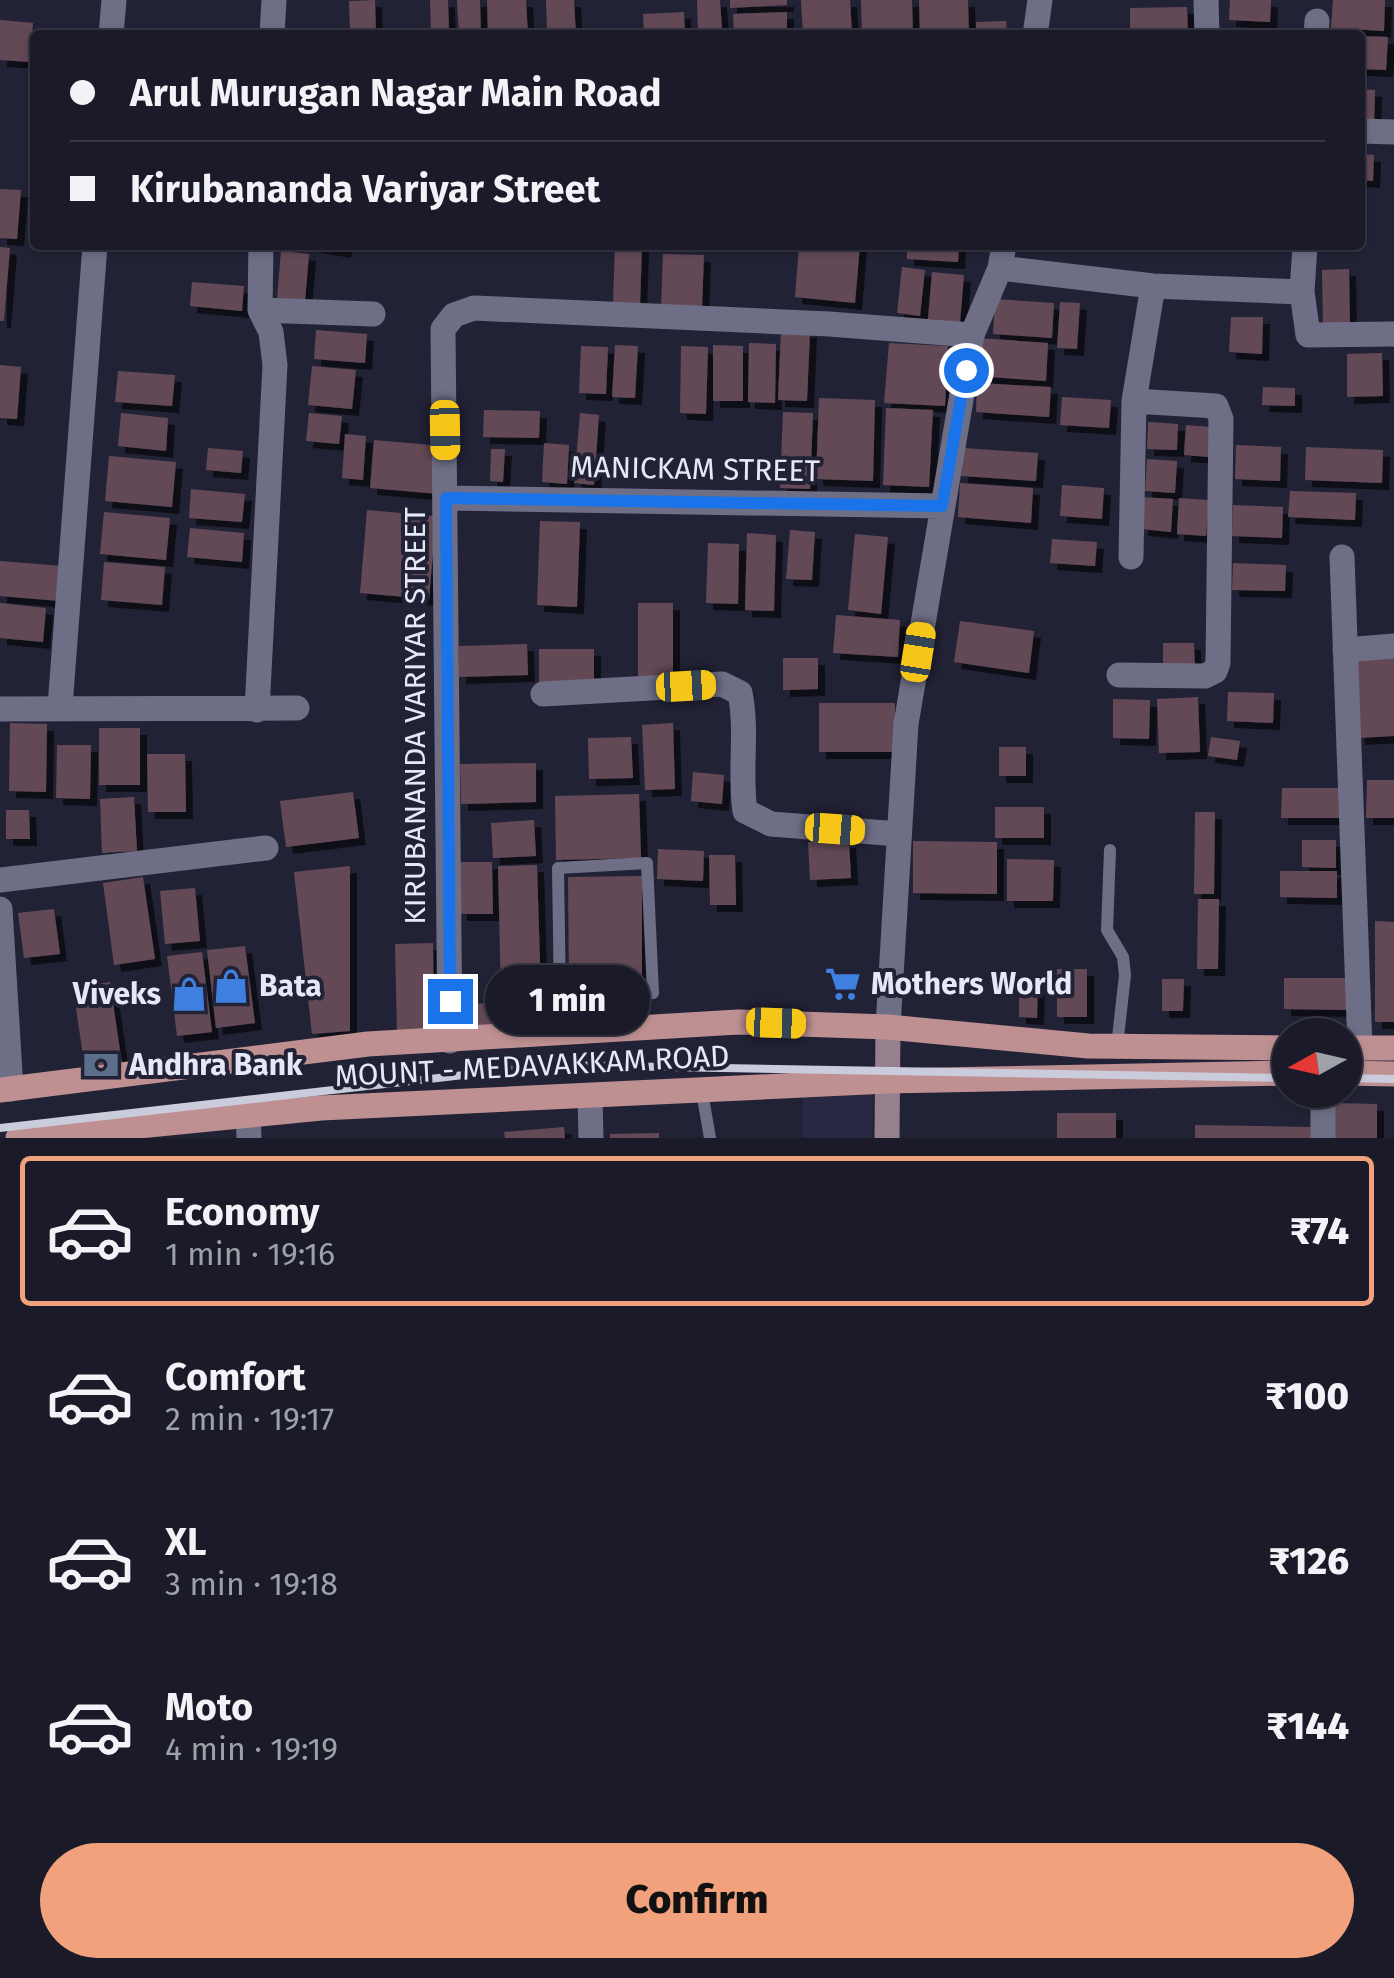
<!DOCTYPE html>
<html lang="en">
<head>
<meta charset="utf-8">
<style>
	:root { --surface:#1a1a28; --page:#232330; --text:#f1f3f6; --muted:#9fa1a8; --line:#383845; --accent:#f1a17c }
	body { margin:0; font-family:"Fira Sans",sans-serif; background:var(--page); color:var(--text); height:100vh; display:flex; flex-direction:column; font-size:38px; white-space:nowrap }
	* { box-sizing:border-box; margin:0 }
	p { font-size:32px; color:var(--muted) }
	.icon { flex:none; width:55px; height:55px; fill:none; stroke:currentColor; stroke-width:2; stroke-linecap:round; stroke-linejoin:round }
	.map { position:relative; height:1138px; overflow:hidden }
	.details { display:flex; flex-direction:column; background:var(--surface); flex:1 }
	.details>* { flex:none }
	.guide { position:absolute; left:30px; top:30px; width:1335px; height:220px; border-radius:10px; box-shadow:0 2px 8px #0004,0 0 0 2px var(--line); display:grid; align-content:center; height:220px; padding:0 40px; background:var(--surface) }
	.needle { width:65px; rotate:262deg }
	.tools { position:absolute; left:1272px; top:1018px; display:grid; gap:20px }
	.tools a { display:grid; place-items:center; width:90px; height:90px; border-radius:50%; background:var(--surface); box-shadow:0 2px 8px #0004,0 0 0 2px var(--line); font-size:50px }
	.end { position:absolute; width:45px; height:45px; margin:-22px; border:12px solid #1a73e8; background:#fff; box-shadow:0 0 0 5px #fff }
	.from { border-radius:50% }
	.bubble { position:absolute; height:70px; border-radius:35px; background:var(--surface); box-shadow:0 2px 8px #0004,0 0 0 2px var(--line); font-size:32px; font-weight:800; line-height:70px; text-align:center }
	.car { position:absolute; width:30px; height:60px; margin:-30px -15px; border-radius:12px; box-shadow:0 0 8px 2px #0007; background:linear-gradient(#f5c518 24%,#345 0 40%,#f5c518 0 76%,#345 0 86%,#f5c518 0) }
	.guide b { display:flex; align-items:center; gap:35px; height:95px; font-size:38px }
	.guide b+b { border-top:2px solid var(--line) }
	.guide i { width:25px; height:25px; background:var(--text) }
	ul { padding:18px 0 0; list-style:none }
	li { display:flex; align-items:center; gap:30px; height:150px; margin:0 20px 15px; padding:0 20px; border:5px solid transparent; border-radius:10px }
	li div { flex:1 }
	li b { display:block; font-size:38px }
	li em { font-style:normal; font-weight:800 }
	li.current { border-color:var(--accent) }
	li>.icon { width:90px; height:90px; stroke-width:1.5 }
	.button { display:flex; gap:20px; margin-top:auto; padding:20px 40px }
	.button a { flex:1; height:115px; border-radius:60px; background:var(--accent); color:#111; font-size:40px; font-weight:800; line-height:115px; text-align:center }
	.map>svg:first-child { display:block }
	.built { fill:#292843 }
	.building { fill:#634a56; filter:url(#shadow) }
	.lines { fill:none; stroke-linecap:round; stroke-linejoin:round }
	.lane { stroke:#6e6f87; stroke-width:12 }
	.street { stroke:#6e6f87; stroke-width:25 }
	.secondary { stroke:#96808d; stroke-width:25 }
	.primary { stroke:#be9092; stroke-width:25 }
	.rail { stroke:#cbccdb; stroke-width:8 }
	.route { stroke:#1a73e8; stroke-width:12 }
	.labels { text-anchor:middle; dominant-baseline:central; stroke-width:8; stroke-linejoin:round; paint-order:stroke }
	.street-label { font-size:30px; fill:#e7e8f6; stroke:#222236 }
	.poi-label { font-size:30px; font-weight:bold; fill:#e7e8f6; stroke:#222236; text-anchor:start }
</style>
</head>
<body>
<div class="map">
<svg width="1394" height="1138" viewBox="0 0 1394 1138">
	<defs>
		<filter id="shadow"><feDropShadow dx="7" dy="7" stdDeviation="0" flood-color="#0009"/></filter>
	</defs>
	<rect width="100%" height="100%" fill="#222236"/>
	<path class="built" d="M873 1091 872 1138H803V1096Z"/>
	<path class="building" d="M375 0 376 35H350L349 1Z
		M430 0H448L449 31 431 32Z
		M457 0H480L481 35H459Z
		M487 0H526L528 35H488Z
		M546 0H574L576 35H547Z
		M697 0H720L722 29 698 30Z
		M730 0H787V5L730 8Z
		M801 0H850L852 33 803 35Z
		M861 0H912L913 35H862Z
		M919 0H968L969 35H920Z
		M1230 0H1271L1270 22 1229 20Z
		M1333 0H1385L1384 31 1331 28Z
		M1187 7 1188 35H1130V8Z
		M684 12 685 35H644L643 14Z
		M787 12V35H734L733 14Z
		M0 20 33 23 30 62 0 60Z
		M1006 21 1007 35H976V22Z
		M1360 36 1388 37 1386 70 1360 69Z
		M1360 89 1375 90 1374 127 1360 126Z
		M1360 154 1374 155 1373 181 1360 180Z
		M0 189 21 190 17 239 0 238Z
		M308 245H345L344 251Z
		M615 245H642L640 306 613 305Z
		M799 245H860L855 303 795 297Z
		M907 245H959L958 262 907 259Z
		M0 247 10 248 4 321H0Z
		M281 251 309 254 305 301 277 299Z
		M663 254 704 255 702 308 661 307Z
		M902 267 925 270 920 316 897 313Z
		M1349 269 1350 326 1323 327 1322 270Z
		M932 272 964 275 960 322 928 319Z
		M192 282 244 286 242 311 190 306Z
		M995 299 1054 303 1052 338 993 334Z
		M1060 302 1080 303 1077 349 1057 348Z
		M1231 317H1263L1262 354 1229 352Z
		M316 330 367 334 365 363 314 359Z
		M781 330 810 331 807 401 778 400Z
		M978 338 1048 343 1046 381 976 376Z
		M749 343 776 344 775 403 748 402Z
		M889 343 948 346 945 406 884 403Z
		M615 345 638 346 635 398 612 397Z
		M713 345 743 346V401H713Z
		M581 346 608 347 606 394 579 393Z
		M681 346 708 347 706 414 680 413Z
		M1382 353 1383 396 1347 397V354Z
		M0 365 21 367 17 419 0 418Z
		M312 366 356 370 352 409 308 405Z
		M118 371 175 375 172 406 115 402Z
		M977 383 1051 387 1049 417 976 412Z
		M1263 387 1295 388V406L1262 405Z
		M1062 397 1111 400 1109 428 1060 425Z
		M819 398 875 400 873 481 816 479Z
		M886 408 933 410 929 487 883 485Z
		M484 410 540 411 539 438 483 437Z
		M783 412 813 413 810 489 780 488Z
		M121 413 168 418 166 451 118 446Z
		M309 413 342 416 339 444 306 441Z
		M580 413 599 415 594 485 574 483Z
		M1148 422 1178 424 1177 450 1147 449Z
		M1186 425 1211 427 1209 457 1184 455Z
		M345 434 366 436 363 480 342 478Z
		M374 440 443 446 439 494 370 488Z
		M544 443 569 445 567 484 542 482Z
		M1236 445 1281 447 1280 481 1235 479Z
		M1306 447 1383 450 1382 483 1305 480Z
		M208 448 243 451 241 473 206 470Z
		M963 448 1038 453 1036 481 961 476Z
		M491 449H505L503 482 490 481Z
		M109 456 176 462 172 507 105 501Z
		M1147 459 1177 461 1175 493 1145 491Z
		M960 483 1033 488 1031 523 958 517Z
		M1062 485 1104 488 1102 519 1060 516Z
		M191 489 245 494 242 522 189 518Z
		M1290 491 1356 493 1355 520 1288 517Z
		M1143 497 1173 499 1171 532 1141 529Z
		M1179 498 1209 500 1206 536 1177 534Z
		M1233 505 1283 507 1282 538 1232 536Z
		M367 510 436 516 429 599 360 593Z
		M104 512 170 518 166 560 100 554Z
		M540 521 580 522 577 607 537 605Z
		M190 528 244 533 242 562 187 557Z
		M790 530 815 532 812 580 786 579Z
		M747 533 776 535 774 611 745 610Z
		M855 534 888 537 881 614 848 610Z
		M1052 539 1097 542 1095 566 1050 563Z
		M708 543 739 544 738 604 706 603Z
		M0 561 63 566 60 601 0 596Z
		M104 562 165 567 162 605 101 600Z
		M1233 563 1286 565 1285 591 1232 590Z
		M0 603 46 608 43 642 0 638Z
		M638 603H673V682L638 681Z
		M836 615 900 620 898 657 833 653Z
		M960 621 1034 631 1029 673 954 662Z
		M1163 643H1194L1195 669H1163Z
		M527 644 528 675 459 677V646Z
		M539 649H594V687L539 686Z
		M1394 652V736L1358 738 1353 654Z
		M783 658H818V689L783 690Z
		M1228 692 1274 693 1273 723 1227 721Z
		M1198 697 1200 752 1159 753 1157 699Z
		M1113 699 1150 700 1149 739 1113 738Z
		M819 703H895V752H819Z
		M10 723 47 724 46 792 9 791Z
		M673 723 675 789 645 790 642 725Z
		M99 728H140V785H99Z
		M631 737 633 778 589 779 588 738Z
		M1211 737 1240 741 1237 760 1208 756Z
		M57 745H91L90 799 56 798Z
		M999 747H1026V776H999Z
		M147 754H185L186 812H148Z
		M536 763V802L461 804 460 764Z
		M693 772 724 775 722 804 691 801Z
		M1367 780H1394V818H1366Z
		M1282 788H1340V818H1281Z
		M353 792 359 838 286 847 280 801Z
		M639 794 641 858 556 860 555 796Z
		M134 797 137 851 102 853 100 799Z
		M995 807H1044V838H995Z
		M6 810H29L30 839H6Z
		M1195 812H1215L1214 894H1194Z
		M534 820 536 856 493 858 491 823Z
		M1302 840H1336V868L1302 867Z
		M849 841 851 878 810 880 808 842Z
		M913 841 997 842V894L913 893Z
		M658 849 704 851 703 881 657 879Z
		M709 855H735L736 905H710Z
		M1007 859 1054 860 1053 901H1007Z
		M459 862H492L493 914H460Z
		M537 865 541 996 501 997 498 866Z
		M350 866V1031L312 1034 294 872Z
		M1280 871H1337V898L1280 897Z
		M642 876V988L569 989 568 877Z
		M143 877 155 959 114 965 103 883Z
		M195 888 200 941 165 944 160 891Z
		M1198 899H1219L1218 969H1197Z
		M54 909 60 954 24 958 18 913Z
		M1375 921 1394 922V1022H1375Z
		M433 943 434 1035H397L395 944Z
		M245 946 255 1023 216 1028 207 950Z
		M202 952 212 1032 177 1036 167 956Z
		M1057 969H1087V1017H1057Z
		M1284 978H1350L1349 1010 1284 1009Z
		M1162 979H1184L1183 1011H1162Z
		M1019 981H1038L1037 1018 1019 1017Z
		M110 982 122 1064 85 1069 73 988Z
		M501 1003 502 1035 461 1036 460 1004Z
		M1334 1103 1377 1104V1138H1333Z
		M1057 1113H1116V1138H1057Z
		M1195 1125 1312 1127V1138H1195Z
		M564 1127 565 1138H505L504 1132Z
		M659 1133V1138H610V1134Z"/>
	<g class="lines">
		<path class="lane" d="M1110 850 1107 930 1123 957 1125 975 1117 1046
			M647 863 653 993 560 1001 558 868Z
			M702 1092 710 1138"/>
		<path class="street" d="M1206 0 1207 35
			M111 35 114 0
			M272 35 274 0
			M1035 35 1040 0
			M1316 35 1317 21
			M1360 131 1394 132
			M1000 268 1153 286 1302 292 1308 335 1394 334
			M1302 292 1305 245
			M260 310 373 314
			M446 498 942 506
			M1131 557 1134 401
			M1342 557 1360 1048
			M1345 650 1394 646
			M1119 675 1205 676 1215 671 1218 663 1221 419 1216 406 1134 401 1153 286
			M543 694 722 684 740 693C748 732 739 772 745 811L771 824 899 834
			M60 707 95 245
			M0 709 297 708
			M257 710 275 365 271 332 260 310 261 245
			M0 880 266 848
			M0 909 11 1089
			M888 1027 906 724 972 335 1000 268 1004 245
			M450 1041 443 329 454 315 474 308 829 324 972 335
			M590 1098 591 1138
			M248 1113 249 1138
			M1323 1138V1090"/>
		<path class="secondary" d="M887 1138 888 1027"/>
		<path class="primary" d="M1345 1048H1394
			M1345 1073 1394 1074
			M0 1090 368 1044 738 1022 888 1027 1088 1046 1290 1048
			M18 1138 321 1108 887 1081 1290 1073"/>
		<path class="rail" d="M1345 1078 1394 1079
			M0 1128 552 1065 1290 1078"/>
	</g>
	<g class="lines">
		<path class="route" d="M450 1001 446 498 942 506 966 370"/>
	</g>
	<defs>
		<symbol id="supermarket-bare" viewBox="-9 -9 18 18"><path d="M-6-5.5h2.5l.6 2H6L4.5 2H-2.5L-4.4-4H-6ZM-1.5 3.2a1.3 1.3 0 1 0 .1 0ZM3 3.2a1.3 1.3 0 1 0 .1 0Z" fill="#3f7fe0" stroke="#222236" stroke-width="2.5" paint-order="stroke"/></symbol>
		<symbol id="shop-bare" viewBox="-9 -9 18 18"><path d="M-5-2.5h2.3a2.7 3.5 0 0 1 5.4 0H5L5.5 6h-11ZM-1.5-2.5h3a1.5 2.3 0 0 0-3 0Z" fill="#3f7fe0" stroke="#222236" stroke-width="2.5" paint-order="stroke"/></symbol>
		<symbol id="bank-bare" viewBox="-9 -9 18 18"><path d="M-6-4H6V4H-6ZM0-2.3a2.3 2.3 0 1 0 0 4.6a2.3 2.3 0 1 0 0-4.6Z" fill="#5c6f8a" stroke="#222236" stroke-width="2.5" paint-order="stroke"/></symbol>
	</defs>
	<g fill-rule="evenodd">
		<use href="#supermarket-bare" x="818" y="959" width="50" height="50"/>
		<use href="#shop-bare" x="206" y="961" width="50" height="50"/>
		<use href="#shop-bare" x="164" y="969" width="50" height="50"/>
		<use href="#bank-bare" x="76" y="1040" width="50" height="50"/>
	</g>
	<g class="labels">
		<g class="street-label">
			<text transform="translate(695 469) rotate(1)">MANICKAM STREET</text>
			<text transform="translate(415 716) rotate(-90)">KIRUBANANDA VARIYAR STREET</text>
			<text transform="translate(532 1066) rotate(-3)">MOUNT - MEDAVAKKAM ROAD</text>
		</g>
		<g class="poi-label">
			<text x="871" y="984">Mothers World</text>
			<text x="259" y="986">Bata</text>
			<text x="161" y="994" text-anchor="end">Viveks</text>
			<text x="129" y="1065">Andhra Bank</text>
		</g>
	</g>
</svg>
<div class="tools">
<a><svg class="needle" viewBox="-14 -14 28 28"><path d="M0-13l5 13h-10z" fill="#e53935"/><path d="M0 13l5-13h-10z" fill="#9fa1a8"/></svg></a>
</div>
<i class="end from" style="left:966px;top:370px"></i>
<i class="end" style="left:450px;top:1001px"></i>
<div class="bubble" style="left:485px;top:965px;width:165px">1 min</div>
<i class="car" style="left:445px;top:430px;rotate:179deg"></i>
<i class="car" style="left:918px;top:652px;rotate:9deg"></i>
<i class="car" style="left:686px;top:686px;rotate:87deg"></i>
<i class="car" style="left:835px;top:829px;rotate:94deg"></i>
<i class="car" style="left:776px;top:1023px;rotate:92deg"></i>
<div class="guide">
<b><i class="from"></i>Arul Murugan Nagar Main Road</b>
<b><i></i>Kirubananda Variyar Street</b>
</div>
</div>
<section class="details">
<ul>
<li class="current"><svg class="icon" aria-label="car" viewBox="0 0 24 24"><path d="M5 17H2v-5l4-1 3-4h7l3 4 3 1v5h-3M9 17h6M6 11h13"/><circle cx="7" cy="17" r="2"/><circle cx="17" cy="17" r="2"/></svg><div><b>Economy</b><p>1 min · 19:16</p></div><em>₹74</em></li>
<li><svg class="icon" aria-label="car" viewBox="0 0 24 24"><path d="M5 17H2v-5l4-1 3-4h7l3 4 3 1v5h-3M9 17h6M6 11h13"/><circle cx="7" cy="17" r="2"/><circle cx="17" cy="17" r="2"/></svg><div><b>Comfort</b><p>2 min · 19:17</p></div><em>₹100</em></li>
<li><svg class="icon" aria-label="car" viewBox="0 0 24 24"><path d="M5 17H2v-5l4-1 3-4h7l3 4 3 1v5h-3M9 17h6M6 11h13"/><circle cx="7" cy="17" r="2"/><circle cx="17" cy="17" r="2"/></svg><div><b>XL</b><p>3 min · 19:18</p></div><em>₹126</em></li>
<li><svg class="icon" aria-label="car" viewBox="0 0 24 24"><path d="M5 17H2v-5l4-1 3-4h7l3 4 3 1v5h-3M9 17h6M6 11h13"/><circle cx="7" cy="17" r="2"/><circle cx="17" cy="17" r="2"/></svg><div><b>Moto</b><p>4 min · 19:19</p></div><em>₹144</em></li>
</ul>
<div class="button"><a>Confirm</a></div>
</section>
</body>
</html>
